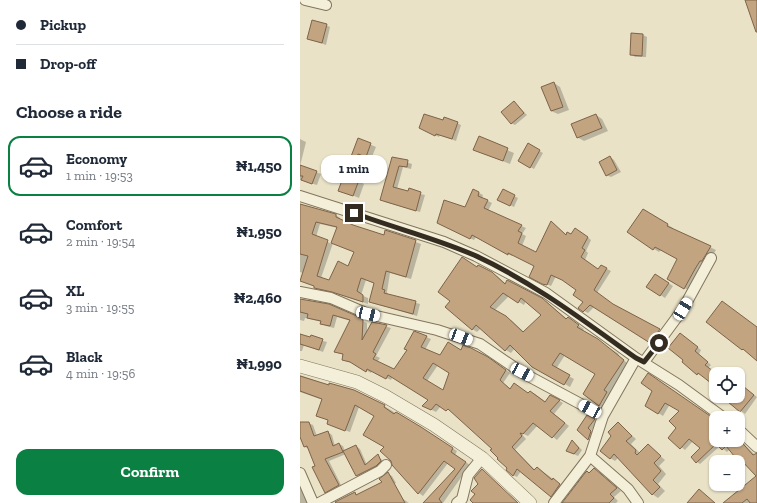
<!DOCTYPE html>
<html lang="en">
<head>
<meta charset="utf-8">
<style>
	:root { --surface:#fff; --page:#f6f6f7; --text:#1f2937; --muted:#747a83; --line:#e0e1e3; --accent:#0b8043 }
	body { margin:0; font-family:"Zilla Slab",serif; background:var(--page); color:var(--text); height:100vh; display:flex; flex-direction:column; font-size:15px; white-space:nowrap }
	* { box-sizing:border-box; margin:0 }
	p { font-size:13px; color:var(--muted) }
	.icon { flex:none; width:22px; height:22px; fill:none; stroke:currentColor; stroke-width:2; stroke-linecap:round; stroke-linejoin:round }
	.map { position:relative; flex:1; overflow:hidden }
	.panel { display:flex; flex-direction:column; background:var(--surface); width:300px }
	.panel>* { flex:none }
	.top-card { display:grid; align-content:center; height:88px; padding:0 16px; background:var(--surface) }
	.buttons { position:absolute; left:409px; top:367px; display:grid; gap:8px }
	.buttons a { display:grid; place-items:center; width:36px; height:36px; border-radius:8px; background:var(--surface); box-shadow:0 1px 3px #0004; font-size:20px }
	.end { position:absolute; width:18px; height:18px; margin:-9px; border:5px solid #342c20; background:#fff; box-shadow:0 0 0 2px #fff }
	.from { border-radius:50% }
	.bubble { position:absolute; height:28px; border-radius:12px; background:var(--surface); box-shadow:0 1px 3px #0004; font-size:13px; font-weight:800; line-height:28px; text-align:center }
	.car { position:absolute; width:12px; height:24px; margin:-12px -6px; border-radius:5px; box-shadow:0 0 3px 1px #0007; background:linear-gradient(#fff 24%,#345 0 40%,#fff 0 76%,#345 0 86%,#fff 0) }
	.top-card b { display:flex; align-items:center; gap:14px; height:38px; font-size:15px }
	.top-card b+b { border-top:1px solid var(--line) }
	.top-card i { width:10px; height:10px; background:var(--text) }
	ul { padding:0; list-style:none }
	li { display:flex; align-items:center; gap:12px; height:60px; margin:0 8px 6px; padding:0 8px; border:2px solid transparent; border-radius:12px }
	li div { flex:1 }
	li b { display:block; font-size:15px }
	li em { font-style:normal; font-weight:800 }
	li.active { border-color:var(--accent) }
	li>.icon { width:36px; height:36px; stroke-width:1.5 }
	h2 { padding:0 16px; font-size:18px; line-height:48px }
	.action { display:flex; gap:8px; margin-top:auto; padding:8px 16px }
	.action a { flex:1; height:46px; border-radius:12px; background:var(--accent); color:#fff; font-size:16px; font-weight:800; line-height:46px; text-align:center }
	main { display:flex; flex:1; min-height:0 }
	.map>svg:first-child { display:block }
	.shadow { fill:#0003; fill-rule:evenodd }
	.building { fill:#c2a481; stroke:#7e6347; fill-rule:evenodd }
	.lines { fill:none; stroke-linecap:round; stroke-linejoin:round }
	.minor-casing { stroke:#82755e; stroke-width:12 }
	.tertiary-casing { stroke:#82755e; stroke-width:14 }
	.minor { stroke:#f4efd9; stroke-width:10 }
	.tertiary { stroke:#f4efd9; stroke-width:13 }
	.route { stroke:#342c20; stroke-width:5 }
</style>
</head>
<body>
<main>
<section class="panel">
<div class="top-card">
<b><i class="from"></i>Pickup</b>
<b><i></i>Drop-off</b>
</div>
<h2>Choose a ride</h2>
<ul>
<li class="active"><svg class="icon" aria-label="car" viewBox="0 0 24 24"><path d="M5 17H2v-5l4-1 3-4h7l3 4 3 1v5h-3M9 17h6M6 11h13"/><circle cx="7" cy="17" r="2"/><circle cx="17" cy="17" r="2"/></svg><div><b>Economy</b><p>1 min · 19:53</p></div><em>₦1,450</em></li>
<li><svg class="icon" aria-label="car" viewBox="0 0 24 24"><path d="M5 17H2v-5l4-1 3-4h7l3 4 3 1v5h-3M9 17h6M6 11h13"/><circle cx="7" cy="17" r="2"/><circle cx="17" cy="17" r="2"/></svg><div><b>Comfort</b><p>2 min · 19:54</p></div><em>₦1,950</em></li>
<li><svg class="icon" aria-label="car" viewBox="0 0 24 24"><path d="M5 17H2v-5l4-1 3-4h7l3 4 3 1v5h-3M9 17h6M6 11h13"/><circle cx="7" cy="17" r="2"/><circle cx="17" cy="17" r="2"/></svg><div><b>XL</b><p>3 min · 19:55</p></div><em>₦2,460</em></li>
<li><svg class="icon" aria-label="car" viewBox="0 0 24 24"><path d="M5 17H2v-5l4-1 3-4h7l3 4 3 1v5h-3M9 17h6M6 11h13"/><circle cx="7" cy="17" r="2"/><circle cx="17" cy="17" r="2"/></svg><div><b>Black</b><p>4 min · 19:56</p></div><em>₦1,990</em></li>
</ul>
<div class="action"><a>Confirm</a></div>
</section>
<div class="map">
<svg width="457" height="503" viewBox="0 0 457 503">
	<rect width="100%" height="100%" fill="#e9e2c7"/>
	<path class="shadow" d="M26 25 30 27 26 45 9 39Z
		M343 35 347 37 346 57H335L331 54Z
		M254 83 260 87 269 110 258 114 251 111Z
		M214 102 227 115 215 125 211 123Z
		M296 115 302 119 308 131 284 141 277 137Z
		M144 118 161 125 156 141 140 135 139 137 124 130 143 122Z
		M179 138 214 153 210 164 174 150Z
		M0 139 6 142 0 166 21 174 17 185 0 180Z
		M58 139 76 147 71 159 64 157 57 180 64 184 59 198 40 190Z
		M228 145 243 153 234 169 219 161Z
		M310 157 314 160 321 172 311 177 306 175Z
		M93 158 112 164 111 169 103 167 97 189 125 195 120 212 85 202Z
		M179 193 183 195 182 198 192 203 188 211 226 228 222 234 226 236 222 246 236 253 252 223 267 235 280 231 291 240 286 251 288 253 285 260 299 270 301 266 311 271 297 293 316 307 363 333 354 345 294 307 288 313 284 311 285 302 277 290 256 276 251 286 234 279 236 266 213 255 212 256 176 237 174 240 142 225 165 209Z
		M214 196 218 198 214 207 202 201Z
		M0 205 36 215 40 218V220L52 226 85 236 86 231 121 244 111 279 90 273 87 292 88 295 120 304 117 316 70 302 75 284 66 280 61 295 68 298V304L38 294 19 290 15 286 1 280 3 273 0 272ZM20 224 38 228 32 244 16 237ZM33 243 55 252 49 268 30 281 21 278Z
		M343 210 373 228V229L416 250 390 291 368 279 378 259 361 250 359 252 354 249Z
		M179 266 197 276 206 284 247 302 267 319 273 321 284 329 282 331 319 354 317 356 329 364 309 394 312 396 304 408 299 405 296 373 265 355 256 369 274 379 270 387 233 366 215 348 211 353 206 350 181 328 177 332 172 329ZM209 296 224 305 226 301 242 315 224 332 211 320 194 311Z
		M359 277 373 286 365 298 347 286Z
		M0 300 62 321 67 323V334L73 323 91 328 76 356 80 358 77 362 94 371 108 350 114 332 131 339 125 350 141 357 161 351 193 361 210 373 203 383 211 389 215 384 229 394 231 392 235 394 246 402 251 396 263 403 254 414 269 426 257 440 238 425 228 436 221 433 226 439 215 450 235 470 237 468 241 470 264 487 256 498 221 471 217 477 213 475 193 449 152 411 141 406 136 412 128 408 130 400 93 376 91 380 72 371 71 373 55 364 43 360 44 355 35 352 51 321 37 317 34 328 26 326 22 324V322L5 318 4 321 0 320ZM138 365 151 373 143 391 127 381Z
		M422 302 457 327V360L443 349Z
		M0 333 1 335 27 342 23 352 4 345 2 351H0Z
		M384 337 401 350 399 354 411 365 408 368 416 374V385L402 375 398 374 383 362Z
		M0 375 81 404 157 451 155 455 170 465 143 503H125L157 469 148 463 123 496 119 493 93 465 85 446 75 415 59 407 50 432 33 426 29 420 17 416 23 400 0 392Z
		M438 383 457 397 445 414 431 403 433 400 428 396H438Z
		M353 391 416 421V440H438V438L457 457V476L445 462 440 461 430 449 427 452 420 446 400 464 397 462 401 448 393 441 385 450 370 438 378 428 381 411 370 404 363 416 346 405Z
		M287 416 298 422 291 431 295 434 293 441 279 430Z
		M0 423H8L13 425 17 436 28 432 32 435 35 446 39 444 43 446 45 451 56 446 60 449 67 465 78 456 85 463 61 478 57 475 46 454 29 461 42 487 29 494 25 492 9 449 5 447 0 432Z
		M318 423 336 439 331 444 340 453 348 445 365 460 359 466 366 474 358 484 365 491 358 498 352 494 319 457 315 461 310 458 312 436Z
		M272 441 282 450 278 456 267 451Z
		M294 469 321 491 314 497 318 501 316 503H263Z
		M88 474 92 476 96 483 88 487 95 503H37L54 493 58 495 84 482Z
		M457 477V503H424Z
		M0 482 9 503H0Z
		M101 498 103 499 109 503H104Z"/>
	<path class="building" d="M445 0H457V32H456Z
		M12 20 27 24 22 43 7 39Z
		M331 33 343 34 342 56 330 55Z
		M254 82 263 107 251 111 241 87Z
		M214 101 224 113 211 124 201 112Z
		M124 114 143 120 144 117 158 122 152 139 136 134 135 136 119 128Z
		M296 114 302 128 277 138 271 124Z
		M179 136 208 148 203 161 173 150Z
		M58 138 71 143 66 157 58 154 52 176 59 180 53 196 38 191Z
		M228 143 240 150 230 168 218 161Z
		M310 156 317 170 306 176 299 162Z
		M92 157 108 160 107 167 99 166 93 187 108 191 109 188 121 192 116 211 80 200Z
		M0 165 17 171 12 184 1 180 3 176H0Z
		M173 189 179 192 178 196 188 200 184 208 222 225 218 231 222 233 218 243 236 252 251 221 266 235 267 232 271 234 275 228 288 237 282 248 285 250 281 257 298 269 301 265 307 268 294 290 313 304 360 329 350 343 290 305 283 312 278 308 283 302 273 295 276 290 262 280 251 275 247 285 242 284 229 277 234 266 208 253V255L172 235 170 239 137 223 144 200 165 207Z
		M203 189 215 195 210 206 197 200Z
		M0 204 36 214V217L53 225 84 235 85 230 116 240 106 277 86 271 82 289 85 290 84 293 116 301 113 314 69 302 74 283 61 278 57 291 63 295V302L32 292 14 288V286L0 281 8 256 0 254ZM16 222 37 227 31 243 54 252 48 266 38 261 29 280 17 276 28 240 12 234Z
		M343 209 368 224 367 226 411 246 402 261H400L395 269 384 289 367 279 377 259 355 247 353 250 327 232Z
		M162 257 177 267 178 265 192 272 205 284 207 280 242 298 266 319 268 317 279 325 277 327 298 339 324 360 304 390 307 392 299 406 283 394 295 374 260 353 252 365 270 375 264 385 232 367 210 345 205 351 176 325 172 330 145 307 150 301 138 292ZM203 293 218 303 221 298 241 315 223 332 206 316 190 307Z
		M355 274 369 283 360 296 346 287Z
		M0 299 29 304 59 317 63 320 62 340 72 322 87 325 73 352 76 354 73 359 94 369 107 350 104 349 114 331 127 336 121 347 140 355 148 342 161 350 163 345 171 348 188 357 206 370 200 380 210 389 214 383 228 393 230 391 245 402 250 395 260 400 250 411 265 423 252 438 233 423 223 434 220 433 222 436 212 447 234 470 237 467 252 480 253 478 260 484 251 497 217 469 213 476 206 470 207 468 197 459 198 458 190 450 192 449 148 409 146 411 136 404 131 410 122 406 128 400 88 375 86 379 67 369 66 372 50 362 42 360 43 354 34 352 50 320 33 315 30 326 20 324 21 321 7 318 8 314 0 312ZM133 363 149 373 143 390 123 378Z
		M422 301 457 327V361L443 349 442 350 406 322Z
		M380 333 398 347 395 351 408 362 405 365 417 374 411 383 398 373 397 375 382 362 383 360 368 348Z
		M0 334 10 337 11 335 23 339 19 350 0 344Z
		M348 373 416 420V440H435L438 444V438L453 455 457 453V503H450L447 499 442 503H423L456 476 441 460 439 462 426 446 422 450 416 444 396 463 391 457 400 448 389 439 380 449 368 438 376 428 369 421 379 411 365 403 358 414 345 406 352 391 341 383Z
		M0 376 29 385V383L54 390 85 405 84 407 94 414 96 412 121 427 153 448 151 452 166 462 139 499 142 503H123L155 469 144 461 118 494 92 465 91 461 80 451 84 447 63 435 74 416 55 405 45 431 27 424 28 420 16 416 22 399 0 391Z
		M438 382 454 395 440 412 428 402 432 396H438Z
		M287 415 295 419 288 428 291 431 288 440 277 430Z
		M0 422H9L14 436 28 431 33 446 39 443 43 452 25 459 39 485 25 493 12 467 15 466 7 446 4 447 0 437Z
		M318 422 332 436 326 441 336 450 335 453 337 455 348 444 361 456 354 463 361 471 353 480 360 487 352 495 314 454 310 459 300 451 311 436 308 432Z
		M272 440 279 448 274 454 266 451Z
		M56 445 65 465 78 454 81 461 76 466 56 476 43 451Z
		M294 468 317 488 310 494 314 498 309 503H262L285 473 287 471 289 473Z
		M182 469 218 503H173L170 500 175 494 171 491 178 484 174 478Z
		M88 472 105 503H36L35 502 55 492 56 495 82 482 79 479Z
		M399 489 415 503H387Z"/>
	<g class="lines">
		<defs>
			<path id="minor" d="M5 0 26 5
				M0 196 144 242 176 256 246 293 336 358 379 385 424 418
				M0 292 31 298 68 314 137 330 180 344 221 372 303 416
				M344 362 383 309 411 258
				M438 429 457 447
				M290 456 328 489 338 503
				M0 473 13 503
				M19 503 80 471 86 465
				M157 503 162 499 168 475 182 458
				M254 503 290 456 303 416 336 358"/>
			<path id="tertiary" d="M0 366 57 382 85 396 134 425 182 458 230 503"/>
		</defs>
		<use href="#minor" class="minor-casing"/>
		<use href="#tertiary" class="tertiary-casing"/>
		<use href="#minor" class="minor"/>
		<use href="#tertiary" class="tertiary"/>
	</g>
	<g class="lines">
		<path class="route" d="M54 213C94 228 135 238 174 255 233 282 284 321 336 358L344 362 359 343"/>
	</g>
</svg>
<div class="buttons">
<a><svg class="icon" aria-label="locate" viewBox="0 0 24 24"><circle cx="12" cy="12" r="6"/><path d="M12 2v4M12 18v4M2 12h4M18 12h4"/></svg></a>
<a>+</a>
<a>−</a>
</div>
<i class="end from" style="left:359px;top:343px"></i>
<i class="end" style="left:54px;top:213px"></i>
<div class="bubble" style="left:21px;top:155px;width:66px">1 min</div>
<i class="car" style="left:383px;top:309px;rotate:31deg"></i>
<i class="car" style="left:68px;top:314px;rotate:103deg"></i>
<i class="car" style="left:161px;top:337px;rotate:111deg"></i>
<i class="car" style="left:222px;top:372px;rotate:118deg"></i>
<i class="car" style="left:290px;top:409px;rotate:299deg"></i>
</div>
</main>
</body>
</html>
